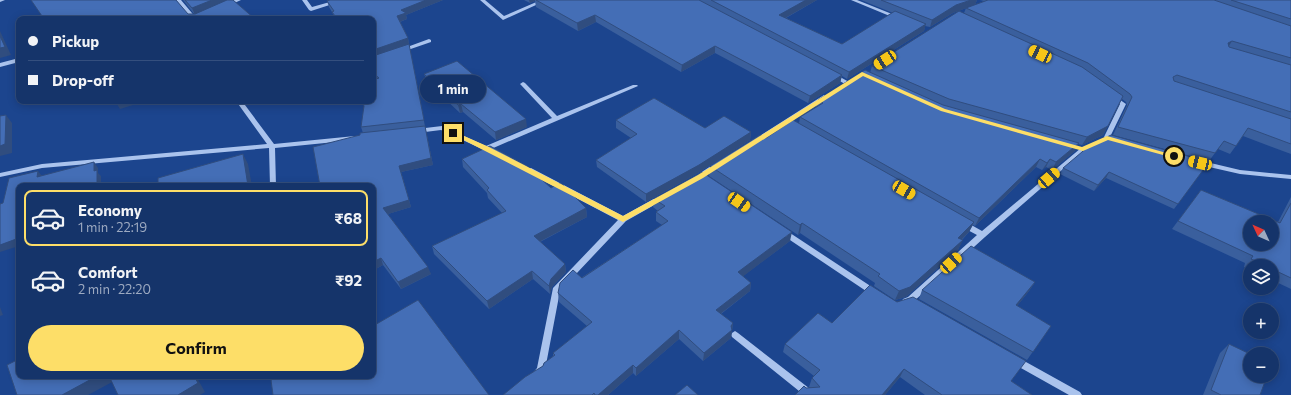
<!DOCTYPE html>
<html lang="en">
<head>
<meta charset="utf-8">
<style>
	:root { --surface:#15346a; --page:#223f72; --text:#f1f3f6; --muted:#9daac1; --line:#344f7e; --accent:#fdde68 }
	body { margin:0; font-family:Commissioner,sans-serif; background:var(--page); color:var(--text); height:100vh; display:flex; flex-direction:column; font-size:15px; white-space:nowrap }
	* { box-sizing:border-box; margin:0 }
	p { font-size:13px; color:var(--muted) }
	.icon { flex:none; width:22px; height:22px; fill:none; stroke:currentColor; stroke-width:2; stroke-linecap:round; stroke-linejoin:round }
	.map { position:relative; flex:1; overflow:hidden }
	.side { position:absolute; left:16px; top:183px; width:360px; height:196px; display:flex; flex-direction:column; background:var(--surface); border-radius:8px; box-shadow:0 2px 10px #0003,0 0 0 1px var(--line) }
	.side>* { flex:none }
	.top-card { position:absolute; left:16px; top:16px; width:360px; height:88px; border-radius:8px; box-shadow:0 2px 10px #0003,0 0 0 1px var(--line); display:grid; align-content:center; height:88px; padding:0 12px; background:var(--surface) }
	.needle { width:26px; rotate:314deg }
	.tools { position:absolute; left:1243px; top:215px; display:grid; gap:8px }
	.tools a { display:grid; place-items:center; width:36px; height:36px; border-radius:50%; background:var(--surface); box-shadow:0 2px 10px #0003,0 0 0 1px var(--line); font-size:20px }
	.end { position:absolute; width:18px; height:18px; margin:-9px; border:5px solid #fdde68; background:#111; box-shadow:0 0 0 2px #111 }
	.from { border-radius:50% }
	.bubble { position:absolute; height:28px; border-radius:14px; background:var(--surface); box-shadow:0 2px 10px #0003,0 0 0 1px var(--line); font-size:13px; font-weight:700; line-height:28px; text-align:center }
	.car { position:absolute; width:12px; height:24px; margin:-12px -6px; border-radius:5px; box-shadow:0 0 3px 1px #0007; background:linear-gradient(#f5c518 24%,#345 0 40%,#f5c518 0 76%,#345 0 86%,#f5c518 0) }
	.top-card b { display:flex; align-items:center; gap:14px; height:38px; font-size:15px }
	.top-card b+b { border-top:1px solid var(--line) }
	.top-card i { width:10px; height:10px; background:var(--text) }
	ul { padding:7px 0 0; list-style:none }
	li { display:flex; align-items:center; gap:12px; height:56px; margin:0 8px 6px; padding:0 4px; border:2px solid transparent; border-radius:8px }
	li div { flex:1 }
	li b { display:block; font-size:15px }
	li em { font-style:normal; font-weight:700 }
	li.on { border-color:var(--accent) }
	li>.icon { width:36px; height:36px; stroke-width:1.5 }
	.cta { display:flex; gap:8px; margin-top:auto; padding:8px 12px }
	.cta a { flex:1; height:46px; border-radius:24px; background:var(--accent); color:#111; font-size:16px; font-weight:700; line-height:46px; text-align:center }
	.map>svg:first-child { display:block }
	.lines { fill:none; stroke-linecap:round; stroke-linejoin:round }
	.minor { fill:#aac3ed; fill-rule:evenodd }
	.wall { fill:#3a5f9d }
	.shaded-wall { fill:#304d7f }
	.building { fill:#446eb6; stroke:#304d7f; fill-rule:evenodd }
	.route { fill:#fdde68 }
</style>
</head>
<body>
<div class="map">
<svg width="1291" height="395" viewBox="0 0 1291 395">
	<rect width="100%" height="100%" fill="#1c458e"/>
	<g class="lines">
		<path class="minor" d="M0 0H5L0 2Z
			M176 0H181L197 19H191Z
			M234 0H241L228 6 223 5Z
			M302 0H307L312 7 337 0H345L311 11 309 10Z
			M480 0H485L504 16 541 0H547L503 20Z
			M851 0H857L902 18 899 20 897 19Z
			M429 39 431 40V42L402 52 399 50Z
			M19 58V62L0 67V63Z
			M833 73 849 82 850 83 847 85 845 84 831 76 830 75Z
			M523 82 525 83 557 116 633 85H637L638 86 491 149 496 152 493 154 441 130 417 133 414 131 417 129 442 126 486 146 552 118 521 85 520 84Z
			M824 95 826 96V98L757 142 755 143 752 141Z
			M1113 95 1126 104 1110 137 1107 139 1104 137 1120 104 1111 98 1110 97Z
			M236 101H242L274 144 355 136 358 138 355 140 275 148 276 186H270L269 148 42 168 0 177V173L42 164 267 144Z
			M1083 147 1086 149 1085 150 985 237 913 302 906 304 903 303 902 301 903 299 908 297 977 235 960 226 959 224 960 222H966L982 231 1081 148Z
			M1196 160H1198L1240 170 1291 175V179L1240 174 1196 164 1195 162Z
			M714 164H718L719 166 698 181H694L693 179 694 177Z
			M527 168H531L623 216 659 196H663L665 198 663 200 626 221 560 291 545 370 544 373 537 377 534 376 533 373 537 368 553 288 618 220 527 172 526 170Z
			M784 229 878 291 879 293 878 295 875 296 872 295 781 234 780 232 781 230Z
			M735 331 738 333 814 392 816 395H804L732 337 731 335 732 333Z
			M1017 357 1080 392 1082 395H1069L1014 364 1013 361 1014 358Z"/>
	</g>
	<path class="wall" d="M183 0H233L255 19H44L194 14Z
		M330 0H443L406 15 407 19 400 22 408 38 409 44 400 47 410 50 425 126 433 165 401 172 411 207 388 214 431 274 401 289 383 265 374 270 373 268V186L360 135 363 133 361 127 375 79 373 78V19L334 17 332 12 329 7 327 1Z
		M524 0H817L786 18 842 44 893 13 861 0H977L975 5 984 1 980 0H1291V154L1243 136 1230 154 1218 149 1209 161 1113 135 1127 105 1126 102 1122 99 1103 135 1082 145 1078 144 1075 151 1052 170 1046 167 1042 170 1036 167 975 226 973 225 969 232 962 240 958 250 906 297 895 300 874 286 875 283 800 233 798 235 709 176 710 166 766 138 799 123 800 117 816 107 818 100 870 73 872 66 964 13 966 8 953 13 930 27 925 26 924 31 847 79 842 76 840 83 808 103 715 53 681 72 596 22 578 31 536 7 535 1 530 3Z
		M424 74 527 127 496 140 463 112 460 113 427 82Z
		M616 120 705 128 751 132 750 140 698 173 646 202 597 167 596 160 631 138 616 128Z
		M462 159 551 188 586 208 587 217 540 242 565 264 566 272 552 287 550 294 533 279 489 309 434 254 432 246 502 213 488 198 487 193 463 167Z
		M1209 162 1174 209 1106 178 1094 191 1060 174 1063 168Z
		M1201 190 1278 222 1291 197V289L1272 280V266H1250V270L1244 267 1245 263 1172 229Z
		M654 199 790 241 743 276 751 283 750 291 721 314 733 323 731 338 703 361 679 339 636 376 633 373 608 395H503L543 366 553 356V353L587 326 559 302 558 293 662 225 656 221V212L658 211 653 207Z
		M1035 282 1029 291 1017 306 1051 326 1027 360 919 299 922 290Z
		M897 302 1020 369 1011 381 1032 395H925L900 377 885 395H795L806 388H811L809 387 812 378 814 376 783 352 785 344 832 323Z
		M1229 344 1260 395H1203L1220 353Z"/>
	<path class="shaded-wall" d="M212 0H229L195 15 192 8Z
		M426 0H443L406 15 407 19 399 22 397 16 401 10Z
		M529 0H535V1L530 3Z
		M806 0H817L778 22 779 15Z
		M971 0H977L975 5 953 13 930 27 932 20 956 5Z
		M595 15 596 22 578 31 577 23Z
		M926 24 924 31 847 79 849 72Z
		M0 31 11 55 0 58Z
		M408 38 409 44 373 56V50Z
		M1232 41 1227 49 1228 43Z
		M409 44 410 50 425 126 424 120Z
		M715 46V53L681 72 682 65Z
		M842 75 840 83 808 103 810 96Z
		M115 101H146L120 109Z
		M461 104 463 112 460 113 458 105Z
		M6 115 12 123V153L0 156V146Z
		M526 119 527 127 496 140 495 132Z
		M425 126 433 165 401 172 411 207 385 215 383 208 399 166Z
		M1108 126 1103 135 1082 145 1087 137Z
		M751 132 750 140 698 173 646 202V194Z
		M1079 143 1075 151 1052 170 1056 162Z
		M243 154 248 164 252 186H248Z
		M1040 159 1036 167 975 226 979 218Z
		M1050 159 1046 167 1042 170 1047 163Z
		M94 162 98 168V173L101 176V186H97L94 171Z
		M38 171 42 176 37 177Z
		M1109 172 1106 178 1094 191 1098 185Z
		M586 208 587 217 535 244 534 236Z
		M974 222 969 232 954 247 958 238Z
		M802 223 800 233 798 235 800 225Z
		M792 232 790 241 737 281 738 272Z
		M19 238V246L0 252V245Z
		M963 240 958 250 906 297 895 300 899 291Z
		M381 258 383 265 374 270 373 267V262Z
		M565 264 566 272 552 287 550 294 549 286 551 279Z
		M428 267 431 274 401 289 398 282Z
		M532 271 533 279 489 309 487 301Z
		M1035 282 1029 291 1011 314 1016 305Z
		M751 283 750 291 715 318 716 310Z
		M0 307 3 315 0 316Z
		M733 323 731 338 703 361 704 353 731 326Z
		M679 330V339L636 376V368Z
		M633 365V373L608 395H598Z
		M904 369 900 377 885 395H882Z
		M97 376H112L116 380 88 395H62Z
		M194 376H196L205 392 200 395H178Z"/>
	<path class="building" d="M31 0H176L188 14H195L227 0H233L255 19H44Z
		M185 0H212L192 8Z
		M330 0H426L401 10 406 13 397 16 408 38 373 50V19H326L335 16 332 12 334 11 327 1Z
		M536 0H699L842 75 810 96 715 46 682 65 595 15 577 23Z
		M711 0H806L779 15 842 44 895 11 926 24 849 72Z
		M881 0H971L956 5 932 20Z
		M988 0H1214L1291 26V58L1232 41 1228 43 1229 47 1291 65V112L1177 75 1173 77 1174 81 1291 119V144L1248 128 1236 146 1224 141 1215 153 1118 127 1132 97 1130 94 1088 63 966 8Z
		M1231 0H1291V19Z
		M959 11 1082 67 1123 96 1108 126 1087 137 949 99 872 66Z
		M0 36 5 47 0 48Z
		M409 44 424 120 361 127 364 106 362 101H373V80L379 78 373 73V56Z
		M457 61 526 119 495 132 461 104 458 105 424 74Z
		M865 70 943 105 1079 143 1056 162 1050 159 1047 163 1040 159 979 218 800 117 823 103 818 100Z
		M654 98 705 128 724 116 751 132 699 165 646 194 596 160 637 134 616 120Z
		M6 115 5 144 0 146V116Z
		M793 120 974 222 958 238 963 240 910 287 899 291 878 276 880 274 802 223 800 225 710 166 760 135 766 138Z
		M425 126 431 158 399 166 409 200 383 208 428 267 398 282 381 258 373 262V186H320L313 147 360 135V133Z
		M1111 135 1209 162 1178 204 1109 172 1098 185 1063 168 1089 146Z
		M490 146 527 166 551 188 559 183H561L586 208 534 236 565 264 551 279 549 286 532 271 487 301 432 246 506 211 487 190 489 188 462 159Z
		M243 154 248 186H158V178Z
		M94 162V171L97 170V186H19V238L0 245V204L3 203 9 178 38 171 37 177Z
		M702 172 792 232 738 272 751 283 716 310 733 323 731 326 732 330 704 353 679 330 636 368 633 365 598 395H595L594 393 592 395H503L525 377 543 366 544 363 555 355 553 353 592 322 558 293 560 283 573 270 582 278 668 221 656 212 665 206 654 199Z
		M1201 190 1280 223 1291 203V278L1272 269V266H1266L1251 259 1253 256 1178 221ZM1250 222H1272V244H1250Z
		M971 246 1035 282 1016 305 1051 326 1033 352 922 290Z
		M870 285 897 302 913 297 1026 361 1011 381 1032 395H942L904 369 882 395H795L804 386 806 388 820 387 812 378 820 370 785 344 818 313 832 323Z
		M418 300 489 395H273L271 380 283 376H373V326Z
		M1229 344 1250 354V376H1267L1260 395H1221L1211 390Z
		M19 359V376H97L62 395H17L7 365Z
		M109 376H194L198 383 178 395H118Z
		M687 385 698 395H675Z"/>
	<path class="route" d="M862 72 945 109 1082 147 1107 136 1177 156 1174 158 1108 140 1083 151 941 111 863 76 703 178 623 222 450 133 455 132 489 147 623 216 698 175Z"/>
</svg>
<div class="tools">
<a><svg class="needle" viewBox="-14 -14 28 28"><path d="M0-13l5 13h-10z" fill="#e53935"/><path d="M0 13l5-13h-10z" fill="#9daac1"/></svg></a>
<a><svg class="icon" aria-label="layers" viewBox="0 0 24 24"><path d="M12 4l9 5-9 5-9-5zM3 14l9 5 9-5"/></svg></a>
<a>+</a>
<a>−</a>
</div>
<i class="end from" style="left:1174px;top:156px"></i>
<i class="end" style="left:453px;top:133px"></i>
<div class="bubble" style="left:420px;top:75px;width:66px">1 min</div>
<i class="car" style="left:1040px;top:54px;rotate:295deg"></i>
<i class="car" style="left:885px;top:60px;rotate:237deg"></i>
<i class="car" style="left:1200px;top:163px;rotate:283deg"></i>
<i class="car" style="left:1049px;top:178px;rotate:49deg"></i>
<i class="car" style="left:904px;top:190px;rotate:120deg"></i>
<i class="car" style="left:739px;top:202px;rotate:124deg"></i>
<i class="car" style="left:951px;top:263px;rotate:48deg"></i>
<div class="top-card">
<b><i class="from"></i>Pickup</b>
<b><i></i>Drop-off</b>
</div>
<section class="side">
<ul>
<li class="on"><svg class="icon" aria-label="car" viewBox="0 0 24 24"><path d="M5 17H2v-5l4-1 3-4h7l3 4 3 1v5h-3M9 17h6M6 11h13"/><circle cx="7" cy="17" r="2"/><circle cx="17" cy="17" r="2"/></svg><div><b>Economy</b><p>1 min · 22:19</p></div><em>₹68</em></li>
<li><svg class="icon" aria-label="car" viewBox="0 0 24 24"><path d="M5 17H2v-5l4-1 3-4h7l3 4 3 1v5h-3M9 17h6M6 11h13"/><circle cx="7" cy="17" r="2"/><circle cx="17" cy="17" r="2"/></svg><div><b>Comfort</b><p>2 min · 22:20</p></div><em>₹92</em></li>
</ul>
<div class="cta"><a>Confirm</a></div>
</section>
</div>
</body>
</html>
